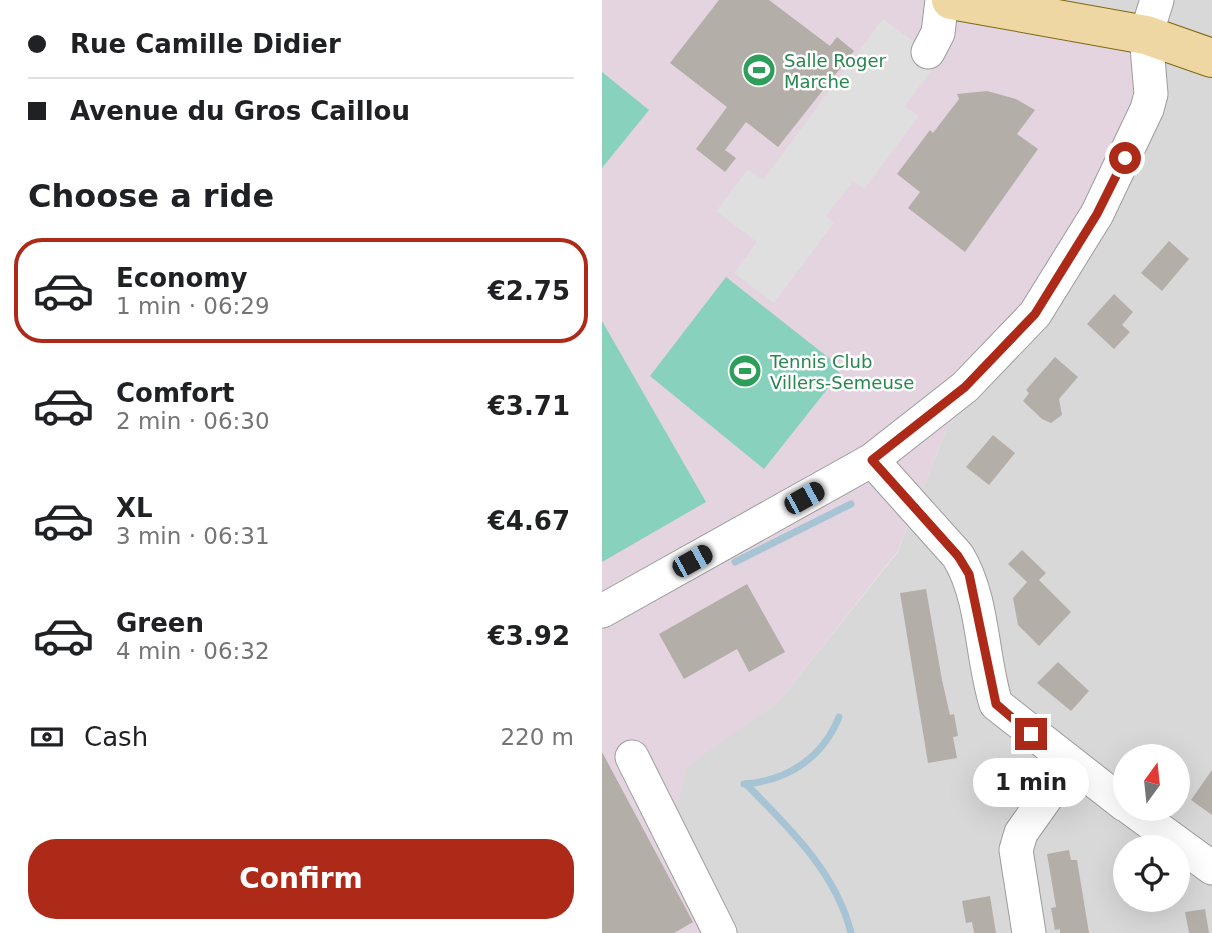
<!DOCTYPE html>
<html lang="en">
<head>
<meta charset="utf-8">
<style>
	:root { --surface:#fff; --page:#f2f2f2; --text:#202124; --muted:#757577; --line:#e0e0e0; --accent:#ad2a19 }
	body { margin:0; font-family:"DejaVu Sans",sans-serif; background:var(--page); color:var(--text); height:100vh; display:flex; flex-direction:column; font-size:26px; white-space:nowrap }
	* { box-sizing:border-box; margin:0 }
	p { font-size:23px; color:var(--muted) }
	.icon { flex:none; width:38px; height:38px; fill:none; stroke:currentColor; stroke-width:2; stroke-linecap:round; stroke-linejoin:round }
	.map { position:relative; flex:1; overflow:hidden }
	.panel { display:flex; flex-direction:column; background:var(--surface); width:602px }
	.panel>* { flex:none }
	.hud { display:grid; align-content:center; height:154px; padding:0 28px; background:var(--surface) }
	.needle { width:46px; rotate:15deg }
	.fabs { position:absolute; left:511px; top:744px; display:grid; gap:14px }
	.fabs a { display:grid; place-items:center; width:77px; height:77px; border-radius:50%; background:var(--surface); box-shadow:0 7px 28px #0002; font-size:35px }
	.end { position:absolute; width:32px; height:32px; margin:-16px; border:9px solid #ad2a19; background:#fff; box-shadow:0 0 0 4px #fff }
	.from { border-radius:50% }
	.bubble { position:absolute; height:49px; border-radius:24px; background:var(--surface); box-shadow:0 7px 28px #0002; font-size:23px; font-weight:800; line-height:49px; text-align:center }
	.car { position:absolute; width:21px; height:42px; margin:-21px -10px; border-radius:9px; box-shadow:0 0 5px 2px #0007; background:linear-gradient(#222 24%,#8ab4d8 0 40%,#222 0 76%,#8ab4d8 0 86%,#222 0) }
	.hud b { display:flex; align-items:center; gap:24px; height:66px; font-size:26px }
	.hud b+b { border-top:2px solid var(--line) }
	.hud i { width:18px; height:18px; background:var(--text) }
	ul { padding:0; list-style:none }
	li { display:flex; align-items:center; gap:21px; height:105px; margin:0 14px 10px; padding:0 14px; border:4px solid transparent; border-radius:28px }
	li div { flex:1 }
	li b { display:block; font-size:26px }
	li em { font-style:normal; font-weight:800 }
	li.selected { border-color:var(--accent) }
	li>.icon { width:63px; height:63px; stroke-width:1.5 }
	h2 { padding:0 28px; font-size:32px; line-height:84px }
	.pay { display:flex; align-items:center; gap:18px; height:77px; padding:0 28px; font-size:26px }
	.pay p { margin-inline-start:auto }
	.cta { display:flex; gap:14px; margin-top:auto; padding:14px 28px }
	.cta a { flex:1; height:80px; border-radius:28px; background:var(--accent); color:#fff; font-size:28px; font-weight:800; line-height:80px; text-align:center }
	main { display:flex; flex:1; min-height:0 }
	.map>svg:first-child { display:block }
	.residential { fill:#d9d8d8; fill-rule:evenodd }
	.industrial { fill:#e3d4df }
	.pitch { fill:#88d1bd }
	.parking { fill:#dfdfdf }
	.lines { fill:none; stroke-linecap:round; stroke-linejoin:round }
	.stream { stroke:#a7c4d4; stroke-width:7 }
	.building { fill:#b4aea8 }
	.minor-casing { stroke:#9c9c9c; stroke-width:35 }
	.major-casing { stroke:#7f6812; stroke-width:40 }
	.minor { stroke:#fff; stroke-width:33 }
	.major { stroke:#efd7a3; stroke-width:38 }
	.route { stroke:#ad2a19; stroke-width:9 }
	.labels { text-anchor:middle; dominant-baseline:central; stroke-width:5; stroke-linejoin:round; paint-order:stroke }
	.leisure-label { font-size:18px; fill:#27864d; stroke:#fff; text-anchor:start }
</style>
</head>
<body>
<main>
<section class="panel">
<div class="hud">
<b><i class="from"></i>Rue Camille Didier</b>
<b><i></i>Avenue du Gros Caillou</b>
</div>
<h2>Choose a ride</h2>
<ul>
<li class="selected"><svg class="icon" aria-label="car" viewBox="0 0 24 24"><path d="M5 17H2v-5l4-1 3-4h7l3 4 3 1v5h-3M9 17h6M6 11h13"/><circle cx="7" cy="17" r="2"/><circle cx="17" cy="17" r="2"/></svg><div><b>Economy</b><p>1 min · 06:29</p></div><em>€2.75</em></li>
<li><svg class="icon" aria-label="car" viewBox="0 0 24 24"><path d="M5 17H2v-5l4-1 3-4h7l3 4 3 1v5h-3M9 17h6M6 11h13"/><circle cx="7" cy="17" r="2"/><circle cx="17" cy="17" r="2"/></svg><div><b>Comfort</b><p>2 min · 06:30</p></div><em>€3.71</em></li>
<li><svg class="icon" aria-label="car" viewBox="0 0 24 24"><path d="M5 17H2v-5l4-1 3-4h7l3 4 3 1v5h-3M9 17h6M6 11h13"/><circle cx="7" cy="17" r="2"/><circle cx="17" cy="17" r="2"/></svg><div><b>XL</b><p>3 min · 06:31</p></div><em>€4.67</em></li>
<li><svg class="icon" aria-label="car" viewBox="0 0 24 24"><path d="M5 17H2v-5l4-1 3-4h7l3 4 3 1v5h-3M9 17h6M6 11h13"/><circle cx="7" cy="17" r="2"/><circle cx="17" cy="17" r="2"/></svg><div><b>Green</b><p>4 min · 06:32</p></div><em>€3.92</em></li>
</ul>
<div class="pay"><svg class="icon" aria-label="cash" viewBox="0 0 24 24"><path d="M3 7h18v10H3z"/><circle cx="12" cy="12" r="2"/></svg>Cash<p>220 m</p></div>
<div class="cta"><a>Confirm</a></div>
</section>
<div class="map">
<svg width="610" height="933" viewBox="0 0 610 933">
	<rect width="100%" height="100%" fill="#ebe9e1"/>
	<path class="residential" d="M456 0H610V933H129L72 812 86 765 177 701 295 553 346 426 443 323ZM523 756H576V808H523ZM523 847H576V900H523Z"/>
	<path class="industrial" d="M0 0H456L502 7 538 38 541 145 497 247 443 323 346 426 295 552 177 701 86 766 72 812 129 933H0Z"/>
	<path class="pitch" d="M0 72 47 110 0 168Z
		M124 277 237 366 234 370 238 373 162 469 48 376Z
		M0 321 104 502 0 562Z"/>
	<path class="parking" d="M281 19 337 60 303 106 317 116 262 189 251 181 224 216 232 223 172 303 132 273 155 242 114 211 146 169 161 180Z"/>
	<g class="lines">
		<path class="stream" d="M133 562 249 504
			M142 784C186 781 221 757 237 717
			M144 784C187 828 234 872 249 933"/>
	</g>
	<path class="building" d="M117 0H167L228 46 235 37 252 51 176 147 144 122 123 150 134 158 123 172 94 149 125 107 68 63Z
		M385 91 414 99 433 110 415 134 436 149 363 252 306 208 318 192 295 174 328 130 331 133 357 99 355 94Z
		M567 241 587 259 560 291 539 273Z
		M512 294 531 312 520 325 528 332 512 349 485 324Z
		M453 357 476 377 457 399 460 415 449 423 440 419 421 401 427 393 424 390Z
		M391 435 413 453 387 485 364 467Z
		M420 550 444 573 437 580 469 612 437 646 416 625 411 598 425 582 406 564Z
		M145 584 183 652 147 672 135 649 82 679 57 634Z
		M324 589 340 680 348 715 352 714 356 736 351 737 355 758 326 763 298 593Z
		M456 662 487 691 469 711 435 683Z
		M0 752 91 922 72 933H0Z
		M610 770V815L589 800Z
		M467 850 469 860H475L487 933H458V929L453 930 449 908 454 907 445 854Z
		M388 896 394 933H372L370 922 364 923 360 901Z
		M603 909 607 933H587L583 912Z"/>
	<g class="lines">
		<defs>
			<path id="minor" d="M326 52 336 33 340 0
				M270 460 356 556C382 599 379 656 394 704L523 805
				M0 611 270 460 363 387 433 314 495 214 545 109 549 94 544 35 555 0
				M30 757 118 933
				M528 808 610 868
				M427 933 414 850 419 833 468 764"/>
			<path id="major" d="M349 0 544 35 610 58"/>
		</defs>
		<use href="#minor" class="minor-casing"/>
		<use href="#major" class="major-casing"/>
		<use href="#minor" class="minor"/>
		<use href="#major" class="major"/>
	</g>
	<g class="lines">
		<path class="route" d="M429 734 394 704 367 574 356 556 270 460 363 387 433 314 495 214 523 158"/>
	</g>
	<defs>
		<symbol id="stadium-disc" viewBox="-11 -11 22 22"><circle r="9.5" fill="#2e9e5b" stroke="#fff"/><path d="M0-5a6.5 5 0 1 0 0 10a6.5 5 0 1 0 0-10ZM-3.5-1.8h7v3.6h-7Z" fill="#fff"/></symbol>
	</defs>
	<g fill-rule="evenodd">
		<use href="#stadium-disc" x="138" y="51" width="38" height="38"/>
		<use href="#stadium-disc" x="124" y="352" width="38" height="38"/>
	</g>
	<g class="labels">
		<g class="leisure-label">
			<text x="182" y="60">Salle Roger<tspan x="182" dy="21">Marche</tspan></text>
			<text x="168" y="361">Tennis Club<tspan x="168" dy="21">Villers-Semeuse</tspan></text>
		</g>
	</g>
</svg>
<div class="fabs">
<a><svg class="needle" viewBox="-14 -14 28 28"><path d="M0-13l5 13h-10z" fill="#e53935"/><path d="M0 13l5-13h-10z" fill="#757577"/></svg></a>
<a><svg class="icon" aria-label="locate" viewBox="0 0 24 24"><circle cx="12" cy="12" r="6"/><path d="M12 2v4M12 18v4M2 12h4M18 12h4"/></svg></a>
</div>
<i class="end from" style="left:523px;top:158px"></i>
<i class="end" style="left:429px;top:734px"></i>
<div class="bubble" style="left:371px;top:758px;width:116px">1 min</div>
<i class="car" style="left:202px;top:498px;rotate:61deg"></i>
<i class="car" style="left:90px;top:561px;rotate:61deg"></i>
</div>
</main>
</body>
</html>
